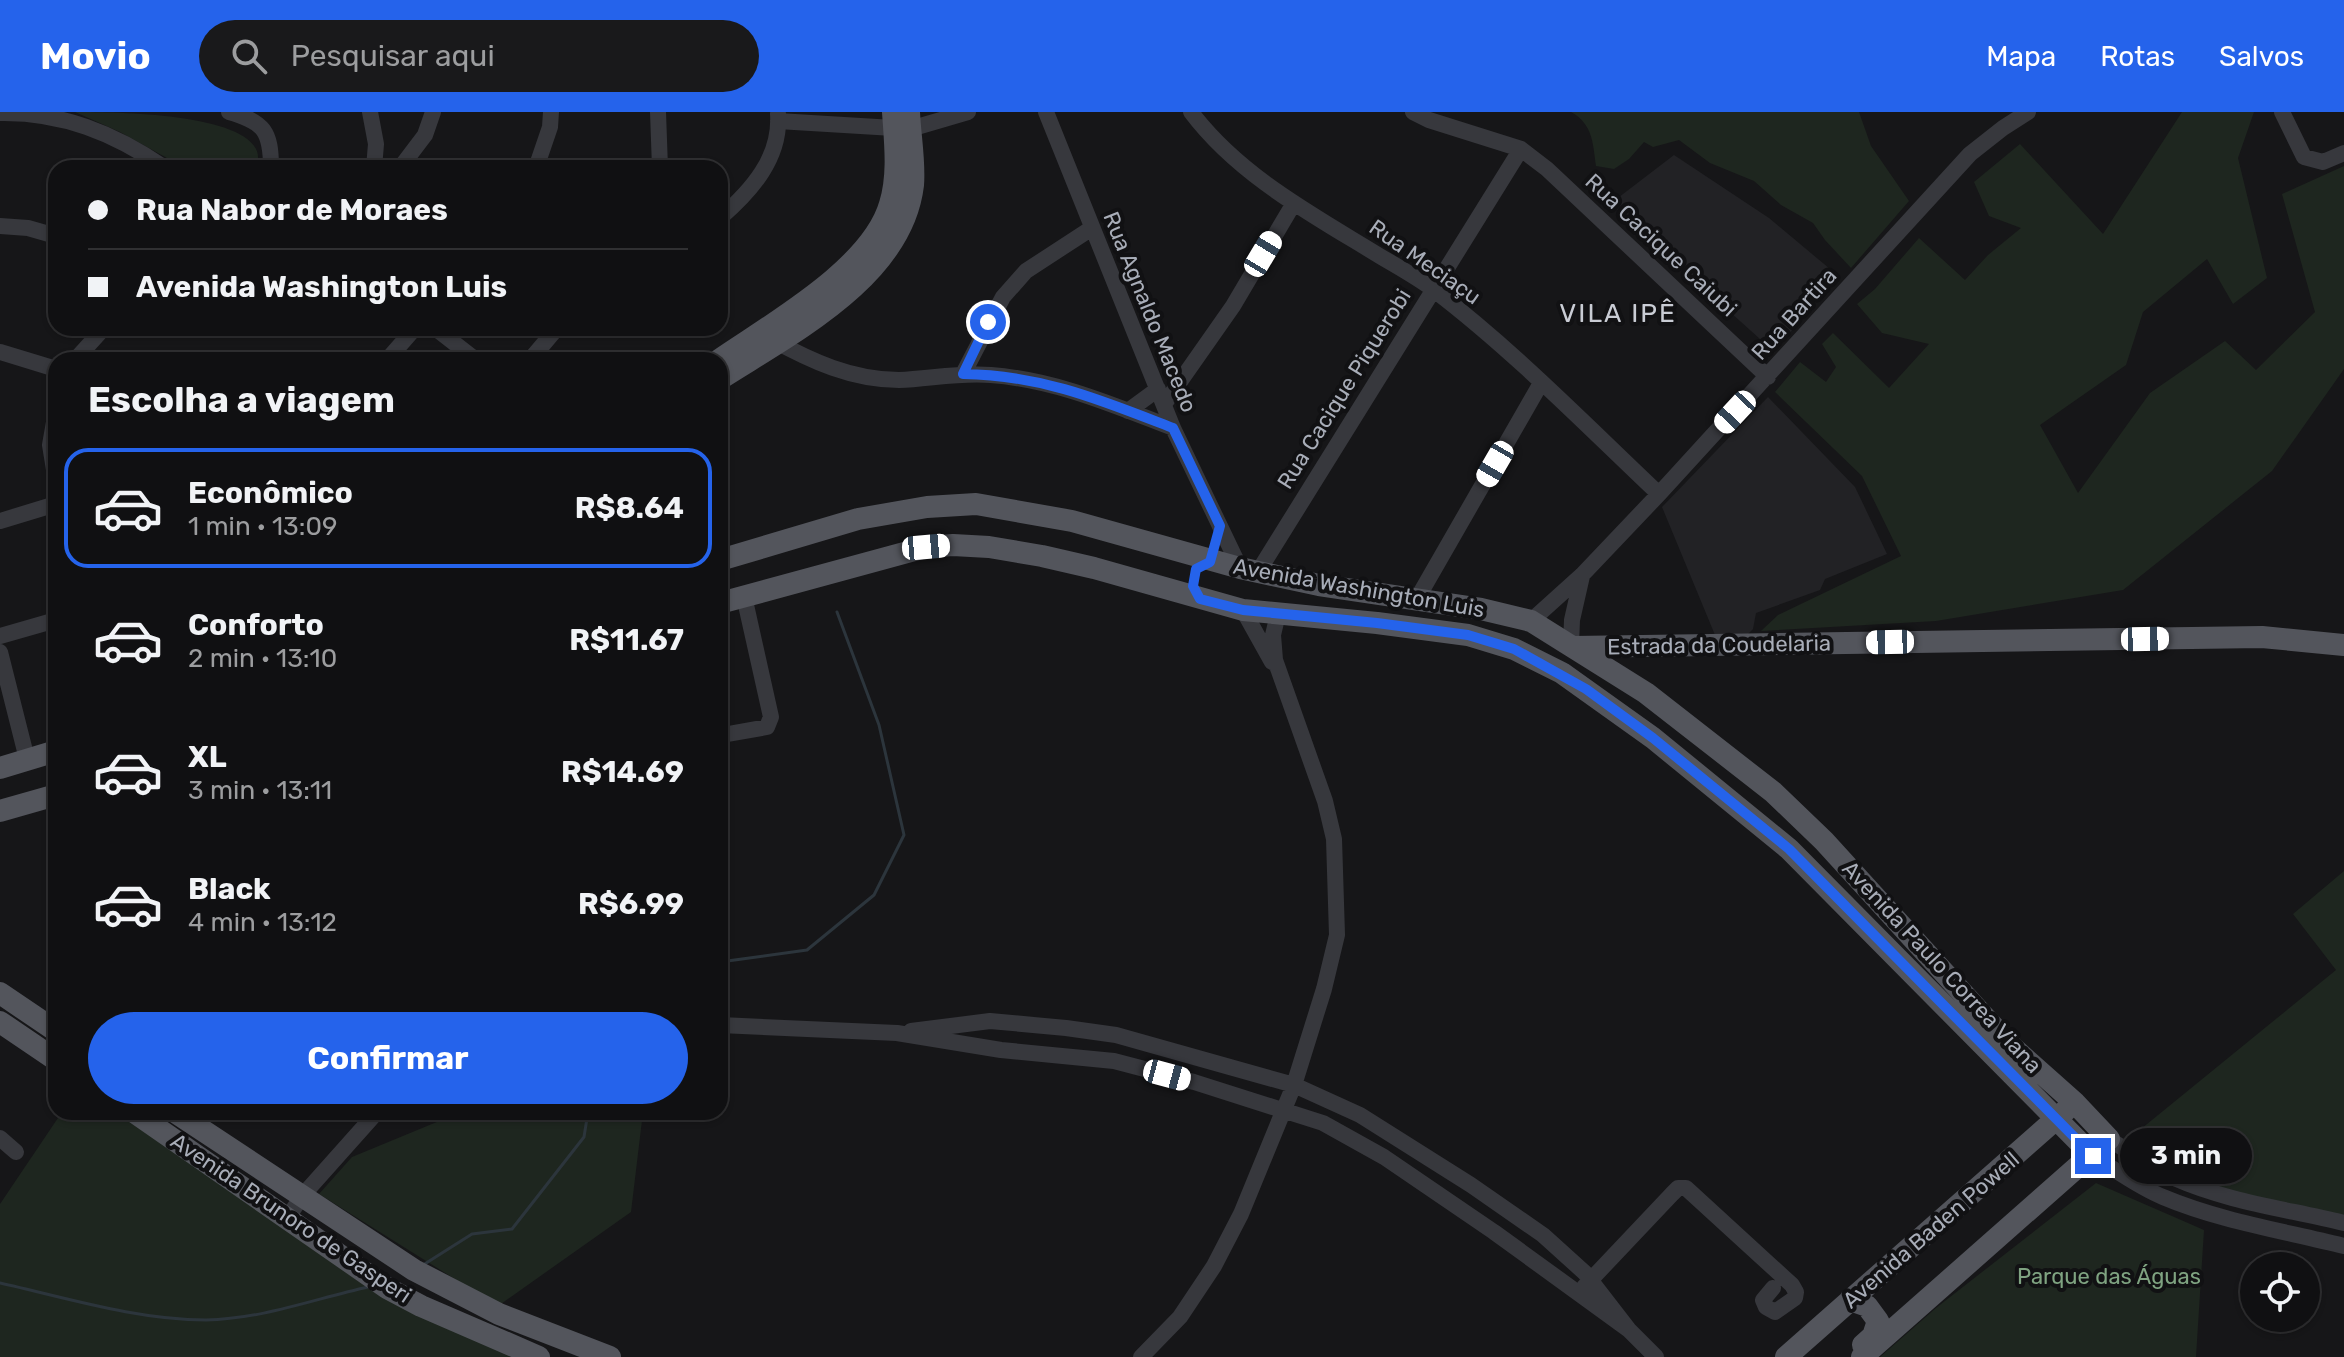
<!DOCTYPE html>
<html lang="pt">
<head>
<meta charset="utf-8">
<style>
	:root { --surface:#101012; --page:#19191b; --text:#f1f3f6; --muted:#9c9d9f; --line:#303032; --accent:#2563eb }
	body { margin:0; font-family:Rubik,sans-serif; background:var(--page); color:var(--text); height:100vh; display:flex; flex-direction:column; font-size:30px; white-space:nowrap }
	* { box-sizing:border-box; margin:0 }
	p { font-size:26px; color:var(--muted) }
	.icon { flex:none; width:44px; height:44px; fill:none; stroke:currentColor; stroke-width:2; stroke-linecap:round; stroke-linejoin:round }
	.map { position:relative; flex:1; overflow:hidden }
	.panel { position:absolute; left:48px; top:240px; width:680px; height:768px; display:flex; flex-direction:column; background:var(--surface); border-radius:24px; box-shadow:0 2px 6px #0004,0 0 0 2px var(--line) }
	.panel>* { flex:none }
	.banner { position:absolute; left:48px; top:48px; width:680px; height:176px; border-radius:24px; box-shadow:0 2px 6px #0004,0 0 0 2px var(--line); display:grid; align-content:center; height:176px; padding:0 40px; background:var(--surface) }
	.controls { position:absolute; left:2240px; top:1140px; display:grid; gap:16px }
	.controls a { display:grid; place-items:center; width:80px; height:80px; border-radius:50%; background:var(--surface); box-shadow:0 2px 6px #0004,0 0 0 2px var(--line); font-size:40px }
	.end { position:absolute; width:36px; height:36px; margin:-18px; border:10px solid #2563eb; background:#fff; box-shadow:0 0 0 4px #fff }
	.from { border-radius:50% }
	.bubble { position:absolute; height:56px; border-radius:28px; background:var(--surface); box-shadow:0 2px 6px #0004,0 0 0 2px var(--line); font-size:26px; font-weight:700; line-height:56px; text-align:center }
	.car { position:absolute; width:24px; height:48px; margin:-24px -12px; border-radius:10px; box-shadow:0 0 6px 2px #0007; background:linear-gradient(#fff 24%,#345 0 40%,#fff 0 76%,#345 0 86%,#fff 0) }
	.banner b { display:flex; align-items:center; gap:28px; height:76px; font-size:30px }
	.banner b+b { border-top:2px solid var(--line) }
	.banner i { width:20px; height:20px; background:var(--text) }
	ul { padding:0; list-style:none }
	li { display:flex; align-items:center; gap:24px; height:120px; margin:0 16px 12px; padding:0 24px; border:4px solid transparent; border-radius:24px }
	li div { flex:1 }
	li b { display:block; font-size:30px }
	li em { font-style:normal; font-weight:700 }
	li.current { border-color:var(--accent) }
	li>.icon { width:72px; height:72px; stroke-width:1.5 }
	h2 { padding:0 40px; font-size:36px; line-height:96px }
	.primary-button { display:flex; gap:16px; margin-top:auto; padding:16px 40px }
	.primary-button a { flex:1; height:92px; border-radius:48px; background:var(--accent); color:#fff; font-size:32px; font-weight:700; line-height:92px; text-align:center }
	header { display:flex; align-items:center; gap:48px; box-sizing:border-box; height:112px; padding:0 40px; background:var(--accent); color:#fff }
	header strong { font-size:38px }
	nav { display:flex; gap:44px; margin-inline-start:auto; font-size:28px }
	.search { width:560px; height:72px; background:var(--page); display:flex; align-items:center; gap:20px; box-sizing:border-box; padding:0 28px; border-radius:44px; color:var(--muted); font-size:30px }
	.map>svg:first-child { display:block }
	.built { fill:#222225 }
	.green { fill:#1e261f }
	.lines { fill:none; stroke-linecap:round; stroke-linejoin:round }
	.stream { stroke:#2c353c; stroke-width:3 }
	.minor { stroke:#37383d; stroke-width:16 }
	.major { stroke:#53555c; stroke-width:22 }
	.route { stroke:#2563eb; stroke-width:10 }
	.labels { text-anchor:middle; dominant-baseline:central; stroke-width:8; stroke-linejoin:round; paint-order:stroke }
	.street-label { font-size:22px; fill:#a8adb8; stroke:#111113 }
	.park-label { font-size:22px; fill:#7fa381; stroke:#111113 }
	.quarter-label { font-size:26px; letter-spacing:2px; fill:#c9ccd4; stroke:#111113 }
</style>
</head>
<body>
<header>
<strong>Movio</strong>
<div class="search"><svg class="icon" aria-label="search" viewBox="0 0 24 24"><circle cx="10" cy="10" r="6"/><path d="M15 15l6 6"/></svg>Pesquisar aqui</div>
<nav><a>Mapa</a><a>Rotas</a><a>Salvos</a></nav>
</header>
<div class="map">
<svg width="2344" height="1245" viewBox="0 0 2344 1245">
	<rect width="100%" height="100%" fill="#161618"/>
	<path class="built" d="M1674 43 1769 106 1836 162 1789 222 1760 227 1610 92Z
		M1768 285 1855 375 1887 442 1825 467 1820 478 1756 501 1753 517 1746 524 1715 523 1662 395Z"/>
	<path class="green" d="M75 0C110 0 279 0 256 56H185L120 20Z
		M1571 0H1859L1871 34 1909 89 1851 156 1825 128 1813 111 1781 93 1754 69 1710 51 1679 28 1653 35 1644 30 1629 47 1614 57 1596 54C1593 32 1593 12 1571 0Z
		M2182 0H2254L2238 46 2267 166 2233 192 2207 147 2143 200 2126 253 2040 313 2078 381 2150 281 2225 229 2256 258 2315 200 2282 82 2344 54V257L2272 359 2123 478 1936 509 1761 519 1778 503 1901 444 1862 364 1775 280 1800 250 1826 270 1836 255 1822 232 1833 221 1889 276 1929 232 1882 221 1857 192 1875 177 1919 126 1965 168 1988 143 2021 116 1989 104 1974 70 2020 32 2103 122Z
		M2344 759V1105L2252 1086 2188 1065 2125 1030 2336 858 2293 802Z
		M62 1000H121L395 1185 524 1245H0V1092Z
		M461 1000H643L631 1100 498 1194 319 1082 352 1045Z
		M2096 1071 2204 1118 2196 1245H1880L1936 1196Z"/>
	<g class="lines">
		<path class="stream" d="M720 850 807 838 874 783 904 723 879 613 837 500
			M423 1153 472 1122 512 1117 584 1025 588 1000
			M0 1171C67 1186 137 1208 206 1208 262 1207 314 1187 368 1175"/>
		<path class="minor" d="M229 0C264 10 271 19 271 56
			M370 0 376 32 374 56
			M658 0 660 56
			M1046 0 1173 316 1240 456
			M1191 0C1240 65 1315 104 1383 146 1400 156 1418 166 1434 178 1514 239 1586 313 1659 382
			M1413 0 1429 8 1521 37 1547 57 1768 265
			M2282 0 2304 45 2323 50 2344 41
			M0 1C62 0 114 21 165 56
			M778 9 910 17 968 0
			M400 56 425 23 433 0
			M536 56 550 15 551 0
			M720 106C751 79 781 46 778 2
			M0 114 28 116 56 124
			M435 216 476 248
			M771 227C811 249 852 268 899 268 929 267 960 260 991 263 1056 268 1113 293 1173 316
			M0 240 56 257
			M75 248 104 216
			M387 248 415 216
			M530 248 557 216
			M963 262 1003 185 1026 159 1092 116
			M1165 291 1233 194 1294 91
			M56 299 50 333 56 370
			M1128 299 1158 277
			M0 409 56 392
			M1258 460 1521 37
			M1417 487 1541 271
			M1243 498 1272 550
			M1531 509 1582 463 1659 382 1970 42 2003 16 2028 0
			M0 524 56 508
			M1571 533 1572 508 1582 464
			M0 540 27 647
			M728 622 767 615 771 605 744 484
			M720 913 897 921 1001 938 1114 949 1194 970 1323 1011 1384 1045 1494 1120 1629 1218
			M911 919 990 909 1066 916 1116 923 1294 973 1360 1003 1471 1073 1543 1123 1585 1161 1629 1218 1656 1245
			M0 1026 16 1040
			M2109 1027C2131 1041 2151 1056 2174 1066 2228 1090 2287 1097 2344 1111
			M2093 1044C2116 1058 2138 1075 2163 1085 2220 1109 2284 1119 2344 1134
			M288 1105 303 1083 377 1000
			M1584 1175 1672 1082 1678 1076H1686L1792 1173 1796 1180 1795 1186 1775 1200 1766 1195 1763 1188 1773 1176
			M1141 1245 1180 1205 1214 1154 1241 1102 1294 973 1324 877 1337 823 1334 727 1325 689 1275 548 1273 523 1278 502"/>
		<path class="major" d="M719 248C771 212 872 156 890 92 899 63 895 30 893 0
			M720 267C790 222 902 166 913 73 915 50 910 24 909 0
			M720 448 858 407 927 395 976 392 1072 409 1240 456 1319 473 1481 497 1531 509 1646 581 1773 680 1824 729 2010 933 2075 991 2109 1027 1862 1245
			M720 491 926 435 953 433 989 435 1042 444 1094 456 1243 498 1377 511 1468 523 1514 537 1562 561 1653 626 1789 737 2093 1044
			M1573 535 2262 525 2344 533
			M0 656 56 639
			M0 699 56 683
			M0 881 56 919
			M0 910 56 948
			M134 1000 387 1176 421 1194 539 1245
			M175 1000 414 1158 499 1202 610 1245
			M1850 1188 1867 1194 1878 1209 1873 1224 1863 1233
			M1786 1245 2065 999"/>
	</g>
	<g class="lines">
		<path class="route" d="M988 210 963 262C1042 263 1101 288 1173 316L1220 414 1210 450 1196 457 1193 474 1200 487 1243 498 1377 511 1468 523 1514 537 1586 577 1653 626 1789 737 2093 1044"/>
	</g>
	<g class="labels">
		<g class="street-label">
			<text transform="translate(1661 133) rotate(43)">Rua Cacique Caiubi</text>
			<text transform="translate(1425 150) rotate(35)">Rua Meciaçu</text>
			<text transform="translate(1150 200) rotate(68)">Rua Agnaldo Macedo</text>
			<text transform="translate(1794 202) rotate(-48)">Rua Bartira</text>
			<text transform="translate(1344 277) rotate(-58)">Rua Cacique Piquerobi</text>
			<text transform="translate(1359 476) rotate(10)">Avenida Washington Luis</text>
			<text transform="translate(1719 533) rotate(-1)">Estrada da Coudelaria</text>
			<text transform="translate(1942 855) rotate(47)">Avenida Paulo Correa Viana</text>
			<text transform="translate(291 1106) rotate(34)">Avenida Brunoro de Gasperi</text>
			<text transform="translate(1931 1118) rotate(-41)">Avenida Baden Powell</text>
		</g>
		<g class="park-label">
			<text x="2109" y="1164">Parque das Águas</text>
		</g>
		<g class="quarter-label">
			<text x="1618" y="201">VILA IPÊ</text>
		</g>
	</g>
</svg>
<div class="controls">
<a><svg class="icon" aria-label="locate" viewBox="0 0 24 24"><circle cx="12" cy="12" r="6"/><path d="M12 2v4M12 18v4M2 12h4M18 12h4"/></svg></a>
</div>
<i class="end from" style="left:988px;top:210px"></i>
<i class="end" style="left:2093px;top:1044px"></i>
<div class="bubble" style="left:2120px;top:1016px;width:132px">3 min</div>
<i class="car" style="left:1263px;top:142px;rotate:31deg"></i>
<i class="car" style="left:1735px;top:300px;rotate:223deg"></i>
<i class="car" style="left:1495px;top:352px;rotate:210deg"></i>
<i class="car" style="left:926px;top:435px;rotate:85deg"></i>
<i class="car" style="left:2145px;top:527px;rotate:89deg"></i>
<i class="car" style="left:1890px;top:530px;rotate:269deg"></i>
<i class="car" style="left:1167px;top:963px;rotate:105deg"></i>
<div class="banner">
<b><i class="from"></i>Rua Nabor de Moraes</b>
<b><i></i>Avenida Washington Luis</b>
</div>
<section class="panel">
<h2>Escolha a viagem</h2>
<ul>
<li class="current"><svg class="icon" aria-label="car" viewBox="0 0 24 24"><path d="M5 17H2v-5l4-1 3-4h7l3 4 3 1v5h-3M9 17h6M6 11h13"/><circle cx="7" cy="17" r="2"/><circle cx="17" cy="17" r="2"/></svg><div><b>Econômico</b><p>1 min · 13:09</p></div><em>R$8.64</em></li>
<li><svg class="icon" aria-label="car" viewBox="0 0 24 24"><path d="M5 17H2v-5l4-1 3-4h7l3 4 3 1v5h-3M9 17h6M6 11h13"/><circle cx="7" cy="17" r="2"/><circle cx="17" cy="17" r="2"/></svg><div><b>Conforto</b><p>2 min · 13:10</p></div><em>R$11.67</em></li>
<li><svg class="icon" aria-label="car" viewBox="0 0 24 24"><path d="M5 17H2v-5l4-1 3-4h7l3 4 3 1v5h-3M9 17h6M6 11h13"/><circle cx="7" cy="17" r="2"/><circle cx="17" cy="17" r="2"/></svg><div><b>XL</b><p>3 min · 13:11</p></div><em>R$14.69</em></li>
<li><svg class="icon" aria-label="car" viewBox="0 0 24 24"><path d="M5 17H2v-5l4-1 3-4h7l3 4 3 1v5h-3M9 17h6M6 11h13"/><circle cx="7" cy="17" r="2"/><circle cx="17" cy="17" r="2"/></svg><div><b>Black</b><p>4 min · 13:12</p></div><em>R$6.99</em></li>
</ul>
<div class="primary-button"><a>Confirmar</a></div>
</section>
</div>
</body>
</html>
